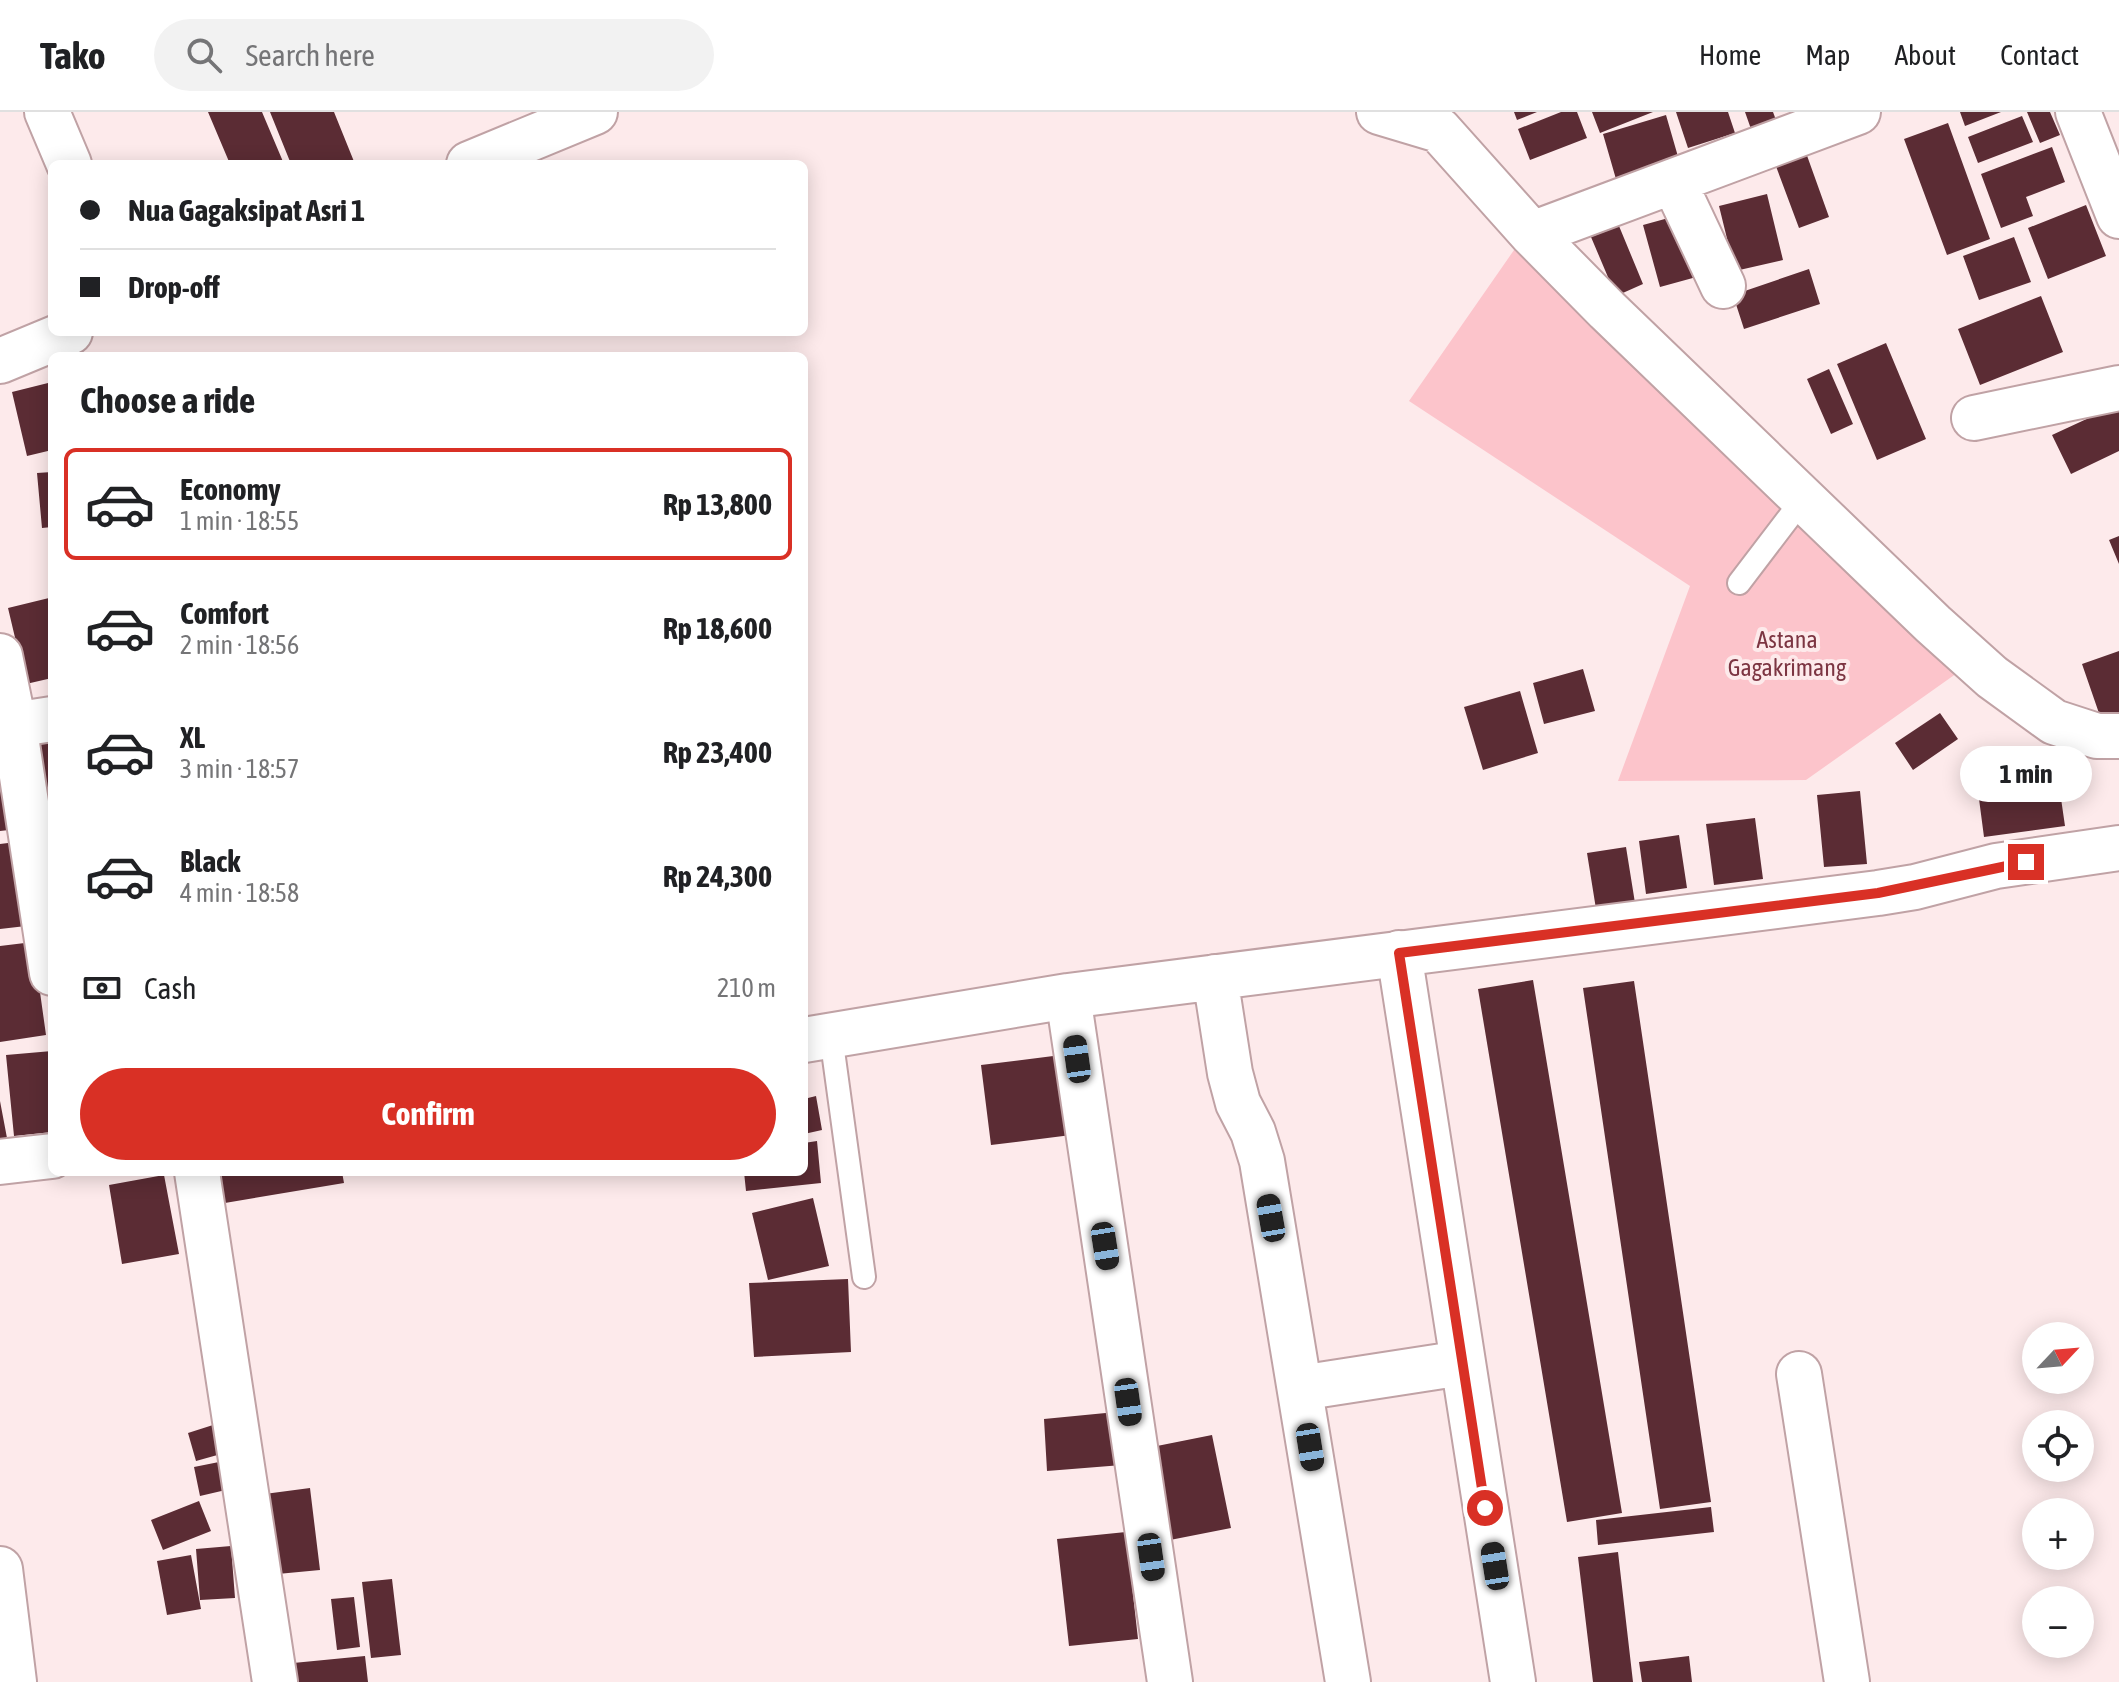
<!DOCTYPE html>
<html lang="en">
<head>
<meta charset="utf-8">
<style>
	:root { --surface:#fff; --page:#f2f2f2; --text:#202124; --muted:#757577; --line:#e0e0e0; --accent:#d93025 }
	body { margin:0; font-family:"Asap Condensed",sans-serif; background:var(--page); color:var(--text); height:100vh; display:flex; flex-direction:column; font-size:30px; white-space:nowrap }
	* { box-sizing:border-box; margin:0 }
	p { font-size:26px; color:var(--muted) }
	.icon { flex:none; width:44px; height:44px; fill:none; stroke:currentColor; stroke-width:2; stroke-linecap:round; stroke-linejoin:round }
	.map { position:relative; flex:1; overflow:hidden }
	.panel { position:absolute; left:48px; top:240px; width:760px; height:824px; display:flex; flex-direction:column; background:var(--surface); border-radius:12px; box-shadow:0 4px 20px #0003 }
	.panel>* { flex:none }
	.hud { position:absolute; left:48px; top:48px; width:760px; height:176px; border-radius:12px; box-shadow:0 4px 20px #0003; display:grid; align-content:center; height:176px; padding:0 32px; background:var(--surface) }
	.needle { width:52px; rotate:64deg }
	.buttons { position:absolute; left:2022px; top:1210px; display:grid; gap:16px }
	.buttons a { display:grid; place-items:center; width:72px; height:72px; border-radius:50%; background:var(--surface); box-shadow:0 4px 20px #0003; font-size:40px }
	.end { position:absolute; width:36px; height:36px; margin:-18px; border:10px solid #d93025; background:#fff; box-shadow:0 0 0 4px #fff }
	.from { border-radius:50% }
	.bubble { position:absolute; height:56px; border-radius:28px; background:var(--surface); box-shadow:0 4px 20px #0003; font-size:26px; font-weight:700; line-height:56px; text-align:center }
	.car { position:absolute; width:24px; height:48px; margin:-24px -12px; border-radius:10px; box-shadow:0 0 6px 2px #0007; background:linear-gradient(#222 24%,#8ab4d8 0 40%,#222 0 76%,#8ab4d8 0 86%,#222 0) }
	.hud b { display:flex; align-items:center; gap:28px; height:76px; font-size:30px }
	.hud b+b { border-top:2px solid var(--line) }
	.hud i { width:20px; height:20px; background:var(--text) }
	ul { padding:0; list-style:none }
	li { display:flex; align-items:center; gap:24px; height:112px; margin:0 16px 12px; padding:0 16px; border:4px solid transparent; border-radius:12px }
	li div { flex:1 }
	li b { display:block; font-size:30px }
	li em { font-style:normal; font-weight:700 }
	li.on { border-color:var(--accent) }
	li>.icon { width:72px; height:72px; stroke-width:1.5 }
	h2 { padding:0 32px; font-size:36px; line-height:96px }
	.pay { display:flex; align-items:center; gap:20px; height:88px; padding:0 32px; font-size:30px }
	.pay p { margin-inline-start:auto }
	.primary-button { display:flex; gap:16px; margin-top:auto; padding:16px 32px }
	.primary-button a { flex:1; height:92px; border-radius:48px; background:var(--accent); color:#fff; font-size:32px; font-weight:700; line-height:92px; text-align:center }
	header { display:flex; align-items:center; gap:48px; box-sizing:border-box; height:112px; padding:0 40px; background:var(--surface); border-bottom:2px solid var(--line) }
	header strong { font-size:38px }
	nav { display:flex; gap:44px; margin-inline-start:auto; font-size:28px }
	.search { width:560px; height:72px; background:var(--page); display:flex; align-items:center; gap:20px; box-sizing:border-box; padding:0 28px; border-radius:44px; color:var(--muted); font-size:30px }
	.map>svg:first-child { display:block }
	.green { fill:#fcc4cb }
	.building { fill:#5b2c34 }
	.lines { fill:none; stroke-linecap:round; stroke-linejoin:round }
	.service-casing { stroke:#c0a2a5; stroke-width:26 }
	.minor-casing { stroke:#c0a2a5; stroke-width:48 }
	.service { stroke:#fff; stroke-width:22 }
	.minor { stroke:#fff; stroke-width:44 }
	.route { stroke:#d93025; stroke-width:10 }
	.labels { text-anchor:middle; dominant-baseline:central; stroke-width:8; stroke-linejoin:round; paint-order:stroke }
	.park-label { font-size:24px; fill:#7c3542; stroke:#fdeaeb }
</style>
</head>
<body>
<header>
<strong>Tako</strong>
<div class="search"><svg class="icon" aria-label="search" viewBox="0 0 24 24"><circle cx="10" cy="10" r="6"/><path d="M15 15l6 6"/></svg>Search here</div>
<nav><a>Home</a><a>Map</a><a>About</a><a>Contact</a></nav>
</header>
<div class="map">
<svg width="2119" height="1570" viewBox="0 0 2119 1570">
	<rect width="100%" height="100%" fill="#fdeaeb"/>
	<path class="green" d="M1521 128 1967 554 1806 668 1618 669 1690 474 1409 289Z"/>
	<path class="building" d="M208 0H262L284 52H230Z
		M270 0H334L355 52H291Z
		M1514 0H1537L1517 8Z
		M1561 0H1577L1587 26 1530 48 1518 17Z
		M1592 0H1653L1600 21Z
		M1676 0H1728L1735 21 1688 36Z
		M1745 0H1773L1776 8 1751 17Z
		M1960 0H2001L1965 14Z
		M2027 0H2050L2060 23 2040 31Z
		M1666 3 1681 55 1618 74 1603 22Z
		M2022 4 2033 30 1978 51 1968 25Z
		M1948 11 1990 127 1947 143 1904 27Z
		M2052 35 2065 70 2026 85 2033 104 2001 116 1981 62Z
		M1805 38 1829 105 1799 116 1774 49Z
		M1767 82 1783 148 1735 159 1719 94Z
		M2086 93 2106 144 2048 167 2028 116Z
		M1683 102 1700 164 1660 175 1643 113Z
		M1619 114 1643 172 1616 184 1591 125Z
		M2014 125 2031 170 1979 188 1963 144Z
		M1809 157 1820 192 1744 217 1733 183Z
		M2041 184 2063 240 1980 273 1958 217Z
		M1886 231 1926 327 1877 348 1837 252Z
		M1829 257 1853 312 1831 322 1807 267Z
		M52 270V338L27 344 12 280Z
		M2119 292V339L2071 362 2052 323Z
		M52 360V415L42 416 37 361Z
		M2119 424V452L2109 428Z
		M49 486 52 500V566L26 572 8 496Z
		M2119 539V600L2101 607 2082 552Z
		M1583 557 1595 599 1544 612 1533 571Z
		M1520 579 1538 641 1483 658 1464 595Z
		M1940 601 1958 627 1913 658 1895 631Z
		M52 618V705H50L38 620Z
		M0 629 18 717 0 719Z
		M2056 652 2065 714 1984 725 1976 664Z
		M1860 679 1867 752 1824 755 1817 683Z
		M1755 706 1763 767 1714 773 1706 712Z
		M1679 723 1687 776 1646 782 1639 729Z
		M16 730 26 814 0 817V732Z
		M1626 735 1635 791 1596 797 1587 741Z
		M33 830 46 923 0 930V834Z
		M1533 868 1622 1401 1567 1410 1478 877Z
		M1634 869 1711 1390 1660 1397 1583 876Z
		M52 939V1020L14 1024 6 943Z
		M1069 942 1079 1022 991 1033 981 953Z
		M816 984 822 1018 804 1022V987Z
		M0 989 7 1026 0 1027Z
		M817 1029 821 1071 746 1079 744 1060H804V1031Z
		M207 1060H342L344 1071 213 1093Z
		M164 1063 179 1142 122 1152 109 1073Z
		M813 1086 829 1154 768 1168 752 1101Z
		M848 1167 851 1240 754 1245 749 1171Z
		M1116 1300 1122 1353 1047 1359 1044 1307Z
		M213 1313 221 1342 196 1349 188 1321Z
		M1212 1323 1231 1416 1170 1428 1152 1335Z
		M224 1349 230 1377 200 1384 194 1355Z
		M310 1376 320 1458 267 1463 257 1383Z
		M199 1389 211 1419 163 1438 151 1408Z
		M1711 1395 1714 1420 1598 1433 1596 1408Z
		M1126 1420 1138 1527 1069 1534 1057 1427Z
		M231 1434 235 1486 200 1488 196 1437Z
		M1618 1440 1633 1570H1593L1578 1445Z
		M191 1443 201 1497 167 1503 157 1449Z
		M392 1467 401 1543 371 1546 362 1470Z
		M354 1485 360 1535 337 1538 331 1487Z
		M365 1544 368 1570H286L283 1552Z
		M1689 1544 1692 1570H1642L1639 1550Z"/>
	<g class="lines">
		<defs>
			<path id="service" d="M1739 471 1803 387
				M831 924 864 1165"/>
			<path id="minor" d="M47 0 69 52
				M1379 0 1439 18 1532 122 1607 198 1933 512 1992 565 2054 610 2097 624H2119
				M2078 0 2119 104
				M469 52 595 0
				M1674 70 1723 174
				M1532 122 1858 0
				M0 249 70 220
				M1974 306 2119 276
				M0 544 14 612 52 861
				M0 615 52 607
				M1399 841 1513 1570
				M1215 865 1230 961 1238 991 1253 1020 1262 1049 1348 1570
				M1068 884 1170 1570
				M804 928 1068 884 1878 781 1915 775 1996 754 2119 736
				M0 1050 52 1044
				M197 1060 275 1570
				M1799 1262 1847 1570
				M1300 1276 1462 1251
				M0 1457 14 1570"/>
		</defs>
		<use href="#service" class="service-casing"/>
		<use href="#minor" class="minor-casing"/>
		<use href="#service" class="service"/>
		<use href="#minor" class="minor"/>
	</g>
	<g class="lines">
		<path class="route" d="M1485 1396 1399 841 1878 781 2026 750"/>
	</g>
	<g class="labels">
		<g class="park-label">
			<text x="1787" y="527">Astana<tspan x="1787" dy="28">Gagakrimang</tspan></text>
		</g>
	</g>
</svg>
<div class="buttons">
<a><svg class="needle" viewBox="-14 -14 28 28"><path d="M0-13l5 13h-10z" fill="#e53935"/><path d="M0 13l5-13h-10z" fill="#757577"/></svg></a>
<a><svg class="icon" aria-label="locate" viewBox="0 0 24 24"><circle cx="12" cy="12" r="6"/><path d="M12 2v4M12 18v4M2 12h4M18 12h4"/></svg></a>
<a>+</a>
<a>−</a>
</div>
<i class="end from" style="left:1485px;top:1396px"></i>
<i class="end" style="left:2026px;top:750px"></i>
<div class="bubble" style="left:1960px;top:634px;width:132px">1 min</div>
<i class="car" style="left:1077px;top:947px;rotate:352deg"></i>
<i class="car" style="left:1271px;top:1106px;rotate:350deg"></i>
<i class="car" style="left:1105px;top:1134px;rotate:171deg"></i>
<i class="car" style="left:1128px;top:1290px;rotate:172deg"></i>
<i class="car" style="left:1310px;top:1335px;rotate:171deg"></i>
<i class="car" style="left:1151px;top:1445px;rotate:172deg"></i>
<i class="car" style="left:1495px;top:1454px;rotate:351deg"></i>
<div class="hud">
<b><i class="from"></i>Nua Gagaksipat Asri 1</b>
<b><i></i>Drop-off</b>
</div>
<section class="panel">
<h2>Choose a ride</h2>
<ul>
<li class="on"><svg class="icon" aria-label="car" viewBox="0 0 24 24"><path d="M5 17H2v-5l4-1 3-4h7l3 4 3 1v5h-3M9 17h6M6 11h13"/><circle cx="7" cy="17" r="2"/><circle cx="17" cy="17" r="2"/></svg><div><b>Economy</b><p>1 min · 18:55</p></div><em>Rp 13,800</em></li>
<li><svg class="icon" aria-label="car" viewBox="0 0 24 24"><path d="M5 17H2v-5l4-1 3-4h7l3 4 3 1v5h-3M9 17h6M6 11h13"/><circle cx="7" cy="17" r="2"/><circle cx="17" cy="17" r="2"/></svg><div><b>Comfort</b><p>2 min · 18:56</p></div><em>Rp 18,600</em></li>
<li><svg class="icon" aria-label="car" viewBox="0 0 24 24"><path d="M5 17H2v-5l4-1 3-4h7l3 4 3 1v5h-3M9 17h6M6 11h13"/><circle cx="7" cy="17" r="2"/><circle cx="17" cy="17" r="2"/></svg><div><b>XL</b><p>3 min · 18:57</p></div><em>Rp 23,400</em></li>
<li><svg class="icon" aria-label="car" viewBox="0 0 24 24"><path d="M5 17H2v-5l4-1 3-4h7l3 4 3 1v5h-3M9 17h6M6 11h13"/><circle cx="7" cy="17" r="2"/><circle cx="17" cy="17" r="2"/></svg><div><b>Black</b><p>4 min · 18:58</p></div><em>Rp 24,300</em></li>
</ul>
<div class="pay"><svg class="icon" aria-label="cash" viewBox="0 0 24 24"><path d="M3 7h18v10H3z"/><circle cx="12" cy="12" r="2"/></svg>Cash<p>210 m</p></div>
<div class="primary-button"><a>Confirm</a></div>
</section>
</div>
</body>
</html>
